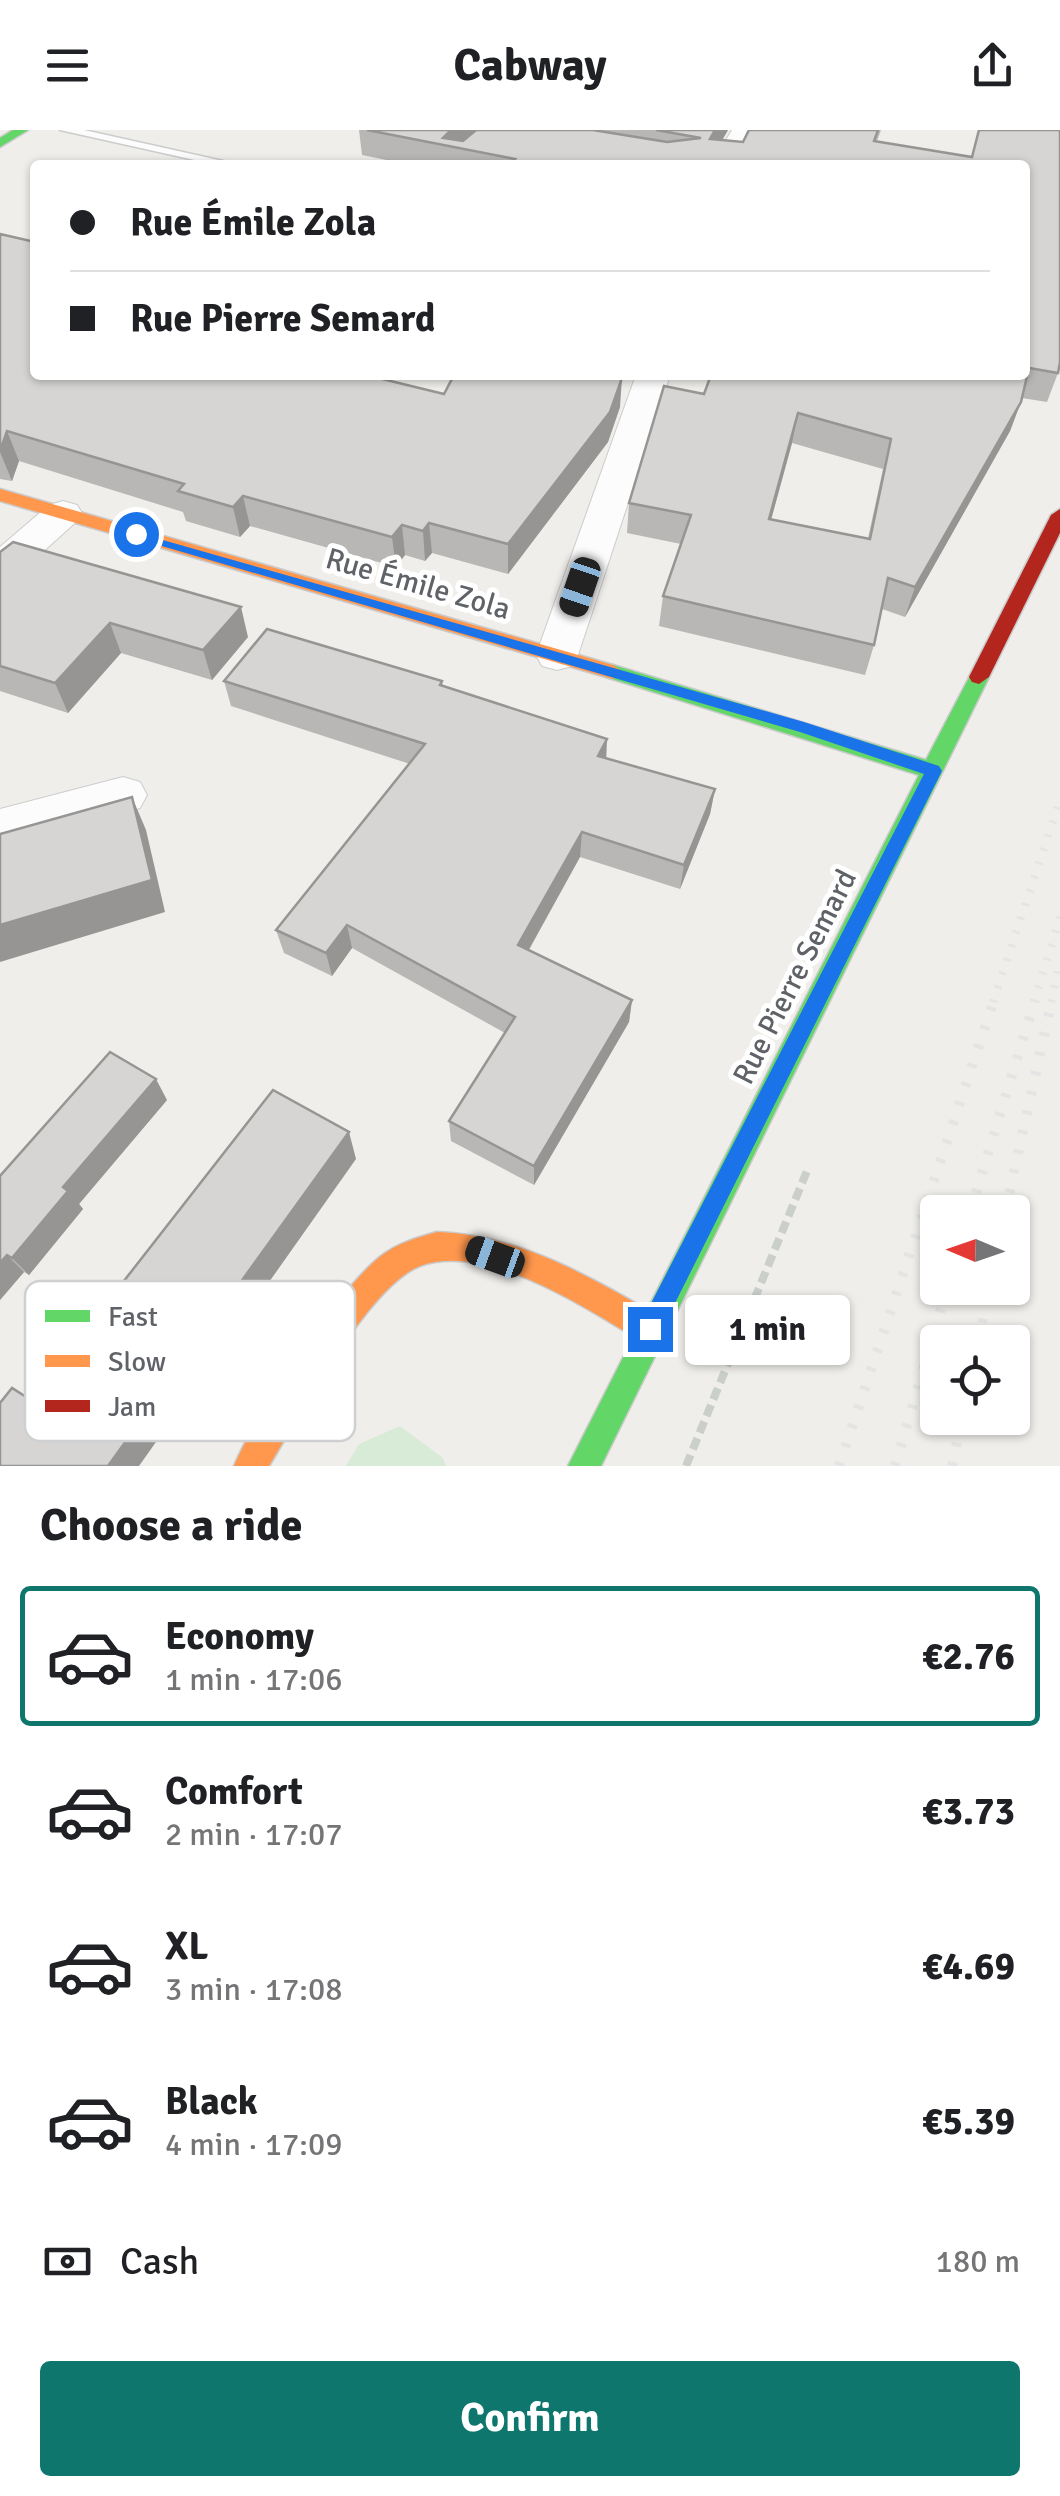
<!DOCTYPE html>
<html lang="en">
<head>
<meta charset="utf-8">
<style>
	:root { --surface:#fff; --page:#f6f6f6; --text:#202124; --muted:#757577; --line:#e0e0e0; --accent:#0f766e }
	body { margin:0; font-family:Signika,sans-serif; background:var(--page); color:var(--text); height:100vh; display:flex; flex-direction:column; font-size:38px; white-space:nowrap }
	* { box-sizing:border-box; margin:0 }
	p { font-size:32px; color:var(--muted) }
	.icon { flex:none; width:55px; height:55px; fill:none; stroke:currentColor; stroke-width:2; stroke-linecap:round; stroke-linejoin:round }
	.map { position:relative; height:1336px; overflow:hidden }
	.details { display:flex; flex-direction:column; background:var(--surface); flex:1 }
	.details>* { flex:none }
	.hud { position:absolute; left:30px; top:30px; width:1000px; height:220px; border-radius:10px; box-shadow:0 2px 8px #0004; display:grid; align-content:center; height:220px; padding:0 40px; background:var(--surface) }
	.needle { width:65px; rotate:272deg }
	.tools { position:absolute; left:920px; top:1065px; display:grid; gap:20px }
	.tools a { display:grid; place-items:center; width:110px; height:110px; border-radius:10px; background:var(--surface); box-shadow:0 2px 8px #0004; font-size:50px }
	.end { position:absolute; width:45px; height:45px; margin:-22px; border:12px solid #1a73e8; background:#fff; box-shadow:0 0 0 5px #fff }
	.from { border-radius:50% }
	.bubble { position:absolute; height:70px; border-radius:10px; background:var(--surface); box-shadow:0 2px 8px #0004; font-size:32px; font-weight:800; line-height:70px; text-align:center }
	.car { position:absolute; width:30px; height:60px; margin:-30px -15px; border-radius:12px; box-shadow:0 0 8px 2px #0007; background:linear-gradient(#222 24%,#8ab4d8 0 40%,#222 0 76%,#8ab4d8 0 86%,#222 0) }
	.hud b { display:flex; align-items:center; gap:35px; height:95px; font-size:38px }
	.hud b+b { border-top:2px solid var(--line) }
	.hud i { width:25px; height:25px; background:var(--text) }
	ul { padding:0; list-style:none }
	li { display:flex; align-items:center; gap:30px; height:140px; margin:0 20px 15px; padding:0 20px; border:5px solid transparent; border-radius:10px }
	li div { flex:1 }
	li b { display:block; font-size:38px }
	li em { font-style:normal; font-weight:800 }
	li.selected { border-color:var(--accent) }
	li>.icon { width:90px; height:90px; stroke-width:1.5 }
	h2 { padding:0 40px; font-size:45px; line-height:120px }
	.pay { display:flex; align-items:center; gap:25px; height:110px; padding:0 40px; font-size:38px }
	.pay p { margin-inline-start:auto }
	.primary-button { display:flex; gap:20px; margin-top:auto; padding:20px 40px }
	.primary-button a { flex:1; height:115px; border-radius:10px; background:var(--accent); color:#fff; font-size:40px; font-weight:800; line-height:115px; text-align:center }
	header { display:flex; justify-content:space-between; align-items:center; height:130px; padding:0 40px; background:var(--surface); font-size:45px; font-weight:800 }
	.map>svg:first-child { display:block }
	.green { fill:#d8ebd6 }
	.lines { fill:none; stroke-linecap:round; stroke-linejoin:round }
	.lane-casing { stroke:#cbcccc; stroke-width:3 }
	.street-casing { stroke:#cbcccc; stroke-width:2 }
	.fast-casing { stroke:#cacacb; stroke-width:3 }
	.slow-casing { stroke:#cacacb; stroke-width:3 }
	.jam-casing { stroke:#cacacb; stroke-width:3 }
	.path { stroke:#cacfcc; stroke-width:8; stroke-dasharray:12 6; stroke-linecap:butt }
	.lane { fill:#fdfcfc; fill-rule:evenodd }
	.street { fill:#fdfcfc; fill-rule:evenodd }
	.fast { fill:#63d668; fill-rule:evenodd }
	.slow { fill:#ff974d; fill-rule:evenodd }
	.jam { fill:#b3261e; fill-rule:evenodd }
	.rail-far1 { stroke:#e4e4e4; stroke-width:8; stroke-dasharray:2.5 12; stroke-linecap:butt }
	.rail { stroke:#e4e4e4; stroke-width:10; stroke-dasharray:4 16; stroke-linecap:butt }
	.wall { fill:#b8b7b5; fill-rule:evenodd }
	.shaded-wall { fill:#969594 }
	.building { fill:#d6d5d3; stroke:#969594; stroke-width:2.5; fill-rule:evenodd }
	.route { fill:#1a73e8 }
	.labels { text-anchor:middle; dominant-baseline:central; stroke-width:10; stroke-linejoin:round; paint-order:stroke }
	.street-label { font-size:30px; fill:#5f6368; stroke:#fff }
	.key { fill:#fff; stroke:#cfd0d2; stroke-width:2.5 }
	.key-label { font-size:28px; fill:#5f6368 }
</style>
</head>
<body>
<header><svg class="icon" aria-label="menu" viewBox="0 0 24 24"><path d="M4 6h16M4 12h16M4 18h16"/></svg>Cabway<svg class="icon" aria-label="share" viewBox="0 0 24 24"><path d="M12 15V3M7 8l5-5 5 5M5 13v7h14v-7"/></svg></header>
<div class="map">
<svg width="1060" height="1336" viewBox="0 0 1060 1336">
	<rect width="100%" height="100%" fill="#efeeea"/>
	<path class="green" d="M400 1296 443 1328 446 1336H346L359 1314Z"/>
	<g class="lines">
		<defs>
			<path id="lane" d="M60 0H84L241 35H217Z"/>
			<path id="street" d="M732 0H758L739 35H711Z
				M636 245H670L578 525 572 536 557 540 542 536 536 525Z
				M63 371 77 375 82 383 77 391 14 448 0 452V417L49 375Z
				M123 647 140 652 147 665 140 678 0 717V679Z"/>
			<path id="fast" d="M13 0H28L0 17V8Z
				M613 535 926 630 972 542 979 540 989 547 601 1336H568L919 645 606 547 603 542Z"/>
			<path id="slow" d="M0 359 613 535 623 542 613 549 0 371Z
				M437 1102C519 1105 591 1147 661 1188L665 1199 661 1210 650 1214 639 1210C585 1177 486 1112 420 1136 368 1156 299 1287 269 1336H234C255 1285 338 1160 381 1126 398 1113 416 1108 437 1102Z"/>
			<path id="jam" d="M1060 379V403L989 547 979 554 972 552 969 547 1051 385Z"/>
		</defs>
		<use href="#lane" class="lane-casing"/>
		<use href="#street" class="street-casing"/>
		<use href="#fast" class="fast-casing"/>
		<use href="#slow" class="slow-casing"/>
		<use href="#jam" class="jam-casing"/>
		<path class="path" d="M686 1336 807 1041"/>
		<use href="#lane" class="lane"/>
		<use href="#street" class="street"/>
		<use href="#fast" class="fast"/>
		<use href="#slow" class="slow"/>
		<use href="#jam" class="jam"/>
		<path class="rail-far1" d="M993 872 1060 670
			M1034 872 1060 787
			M1051 872 1060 833"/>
		<path class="rail" d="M970 1082 1035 870
			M1005 1082 1052 870
			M978 1212 989 1158
			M839 1336 994 870
			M895 1336 947 1158
			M952 1336 962 1288"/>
	</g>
	<path class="wall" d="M359 0H728L722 10 743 12 749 0H881L877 11 972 27 979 0H1060V232L1058 243 1047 272 1022 268 1010 301 905 487 882 479 874 515 865 545 659 496 663 466 681 414 627 403 629 373 664 256 704 264 711 245H1025V35H411L362 25ZM792 313 883 339 868 408 771 390Z
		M0 104 35 245 444 264 620 277 608 312 508 444 432 423 425 431 405 425 396 437 250 396 240 407 186 391 183 382 19 331 12 351 0 349Z
		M0 422 248 507 212 550 121 523 68 583 0 561Z
		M224 551H442L443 556 606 628 715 659 710 684 680 759 580 727 529 820 632 870 629 892 534 1055 451 1011 449 991 505 903 352 818 332 846 284 823 276 800 410 634 231 576Z
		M167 970 79 1074 83 1079 29 1145 24 1142 0 1170V1046Z"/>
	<path class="shaded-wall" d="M451 0H477L460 18 443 8Z
		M715 0H728L708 35 710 9Z
		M622 248 620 277 608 312 508 444V414Z
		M1021 272 1010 301 905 487 915 457Z
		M798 283 792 313 763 419 769 389Z
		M7 301 19 331 12 351 0 322Z
		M243 366 250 396 240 407 233 377Z
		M429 393 432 423 425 431 423 401Z
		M402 395 405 425 396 437 392 407Z
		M241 477 248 507 212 550 203 520Z
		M110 493 121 523 68 583 55 553Z
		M607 609 606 635 598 626Z
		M715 659 710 684 680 759 684 735Z
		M132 667 146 700 165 782 0 832V795Z
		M582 702 580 727 519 837 518 815Z
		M347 795 352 818 332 846 326 823Z
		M632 870 629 892 534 1055V1036Z
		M156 949 167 970 79 1074 83 1079 29 1145 12 1128 63 1057Z
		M349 1002 356 1029 139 1336H108Z
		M7 1125 24 1142 0 1170V1133Z"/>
	<path class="building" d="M367 0H451L443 8 463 11 476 0H593L667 12 701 8 656 0H715L710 9 743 12 749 0H878L874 11 972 27 979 0H1060V232L1058 243 1029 238 1021 272 915 457 888 448 874 515 663 466 691 385 629 373 664 256 704 264 711 245H1025V35H509L515 29ZM798 283 891 309 870 409 769 389Z
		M0 104 35 112V245H366L444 264 454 245H608L622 248 610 282 508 414 429 393 423 401 402 395 392 407 243 366 233 377 178 361 184 354 7 301 0 321Z
		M13 412 241 477 203 520 110 493 55 553 0 536V422Z
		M267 499 442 551 440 555 607 609 598 626 715 659 684 735 582 702 518 815 632 870 534 1036 449 991 515 887 347 795 326 823 276 800 425 614 224 551Z
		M132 667 152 750 0 795V704Z
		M110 922 156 949 63 1057 68 1061 12 1128 7 1125 0 1133V1046Z
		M273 960 349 1002 108 1336H0V1273L12 1258 31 1270Z"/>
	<path class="route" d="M131 401 804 592 939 636 942 641 658 1207H642V1191L924 644 800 602 131 407Z"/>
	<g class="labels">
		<g class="street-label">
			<text transform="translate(418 454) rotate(16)">Rue Émile Zola</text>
			<text transform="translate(795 847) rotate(-63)">Rue Pierre Semard</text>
		</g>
	</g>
	<rect x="25" y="1151" width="330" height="160" rx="15" class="key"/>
	<rect x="45" y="1180" width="45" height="12" fill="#63d668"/>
	<rect x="45" y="1225" width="45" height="12" fill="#ff974d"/>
	<rect x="45" y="1270" width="45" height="12" fill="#b3261e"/>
	<g class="key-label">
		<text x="108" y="1196">Fast</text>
		<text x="108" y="1241">Slow</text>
		<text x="108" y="1286">Jam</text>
	</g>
</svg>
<div class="tools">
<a><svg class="needle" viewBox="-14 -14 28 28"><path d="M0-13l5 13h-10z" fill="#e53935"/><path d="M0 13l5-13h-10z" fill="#757577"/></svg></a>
<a><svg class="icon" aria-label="locate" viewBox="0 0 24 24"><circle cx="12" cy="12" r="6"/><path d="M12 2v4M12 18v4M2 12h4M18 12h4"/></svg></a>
</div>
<i class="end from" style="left:136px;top:404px"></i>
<i class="end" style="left:650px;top:1199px"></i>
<div class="bubble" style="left:685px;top:1165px;width:165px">1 min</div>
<i class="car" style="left:580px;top:457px;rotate:199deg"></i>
<i class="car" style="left:495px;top:1127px;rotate:290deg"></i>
<div class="hud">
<b><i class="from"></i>Rue Émile Zola</b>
<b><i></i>Rue Pierre Semard</b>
</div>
</div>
<section class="details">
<h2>Choose a ride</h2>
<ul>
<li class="selected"><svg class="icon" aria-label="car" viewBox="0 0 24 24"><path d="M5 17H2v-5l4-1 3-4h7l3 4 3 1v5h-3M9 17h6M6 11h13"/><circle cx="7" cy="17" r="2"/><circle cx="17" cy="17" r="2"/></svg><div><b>Economy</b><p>1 min · 17:06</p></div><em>€2.76</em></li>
<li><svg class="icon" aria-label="car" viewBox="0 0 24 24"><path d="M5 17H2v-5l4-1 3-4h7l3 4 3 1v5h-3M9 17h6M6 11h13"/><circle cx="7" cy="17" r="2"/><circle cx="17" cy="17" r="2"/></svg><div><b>Comfort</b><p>2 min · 17:07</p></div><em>€3.73</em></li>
<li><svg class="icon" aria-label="car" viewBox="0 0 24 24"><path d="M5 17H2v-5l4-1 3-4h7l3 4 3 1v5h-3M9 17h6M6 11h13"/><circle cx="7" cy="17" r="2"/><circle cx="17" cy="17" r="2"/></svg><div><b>XL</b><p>3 min · 17:08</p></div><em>€4.69</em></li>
<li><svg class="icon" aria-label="car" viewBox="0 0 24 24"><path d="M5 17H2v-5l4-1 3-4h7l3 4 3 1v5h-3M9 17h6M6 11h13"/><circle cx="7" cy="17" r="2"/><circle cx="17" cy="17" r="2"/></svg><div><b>Black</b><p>4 min · 17:09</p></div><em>€5.39</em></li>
</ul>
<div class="pay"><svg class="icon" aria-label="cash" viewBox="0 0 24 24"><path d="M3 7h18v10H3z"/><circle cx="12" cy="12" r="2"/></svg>Cash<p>180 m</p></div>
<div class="primary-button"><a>Confirm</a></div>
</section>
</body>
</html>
